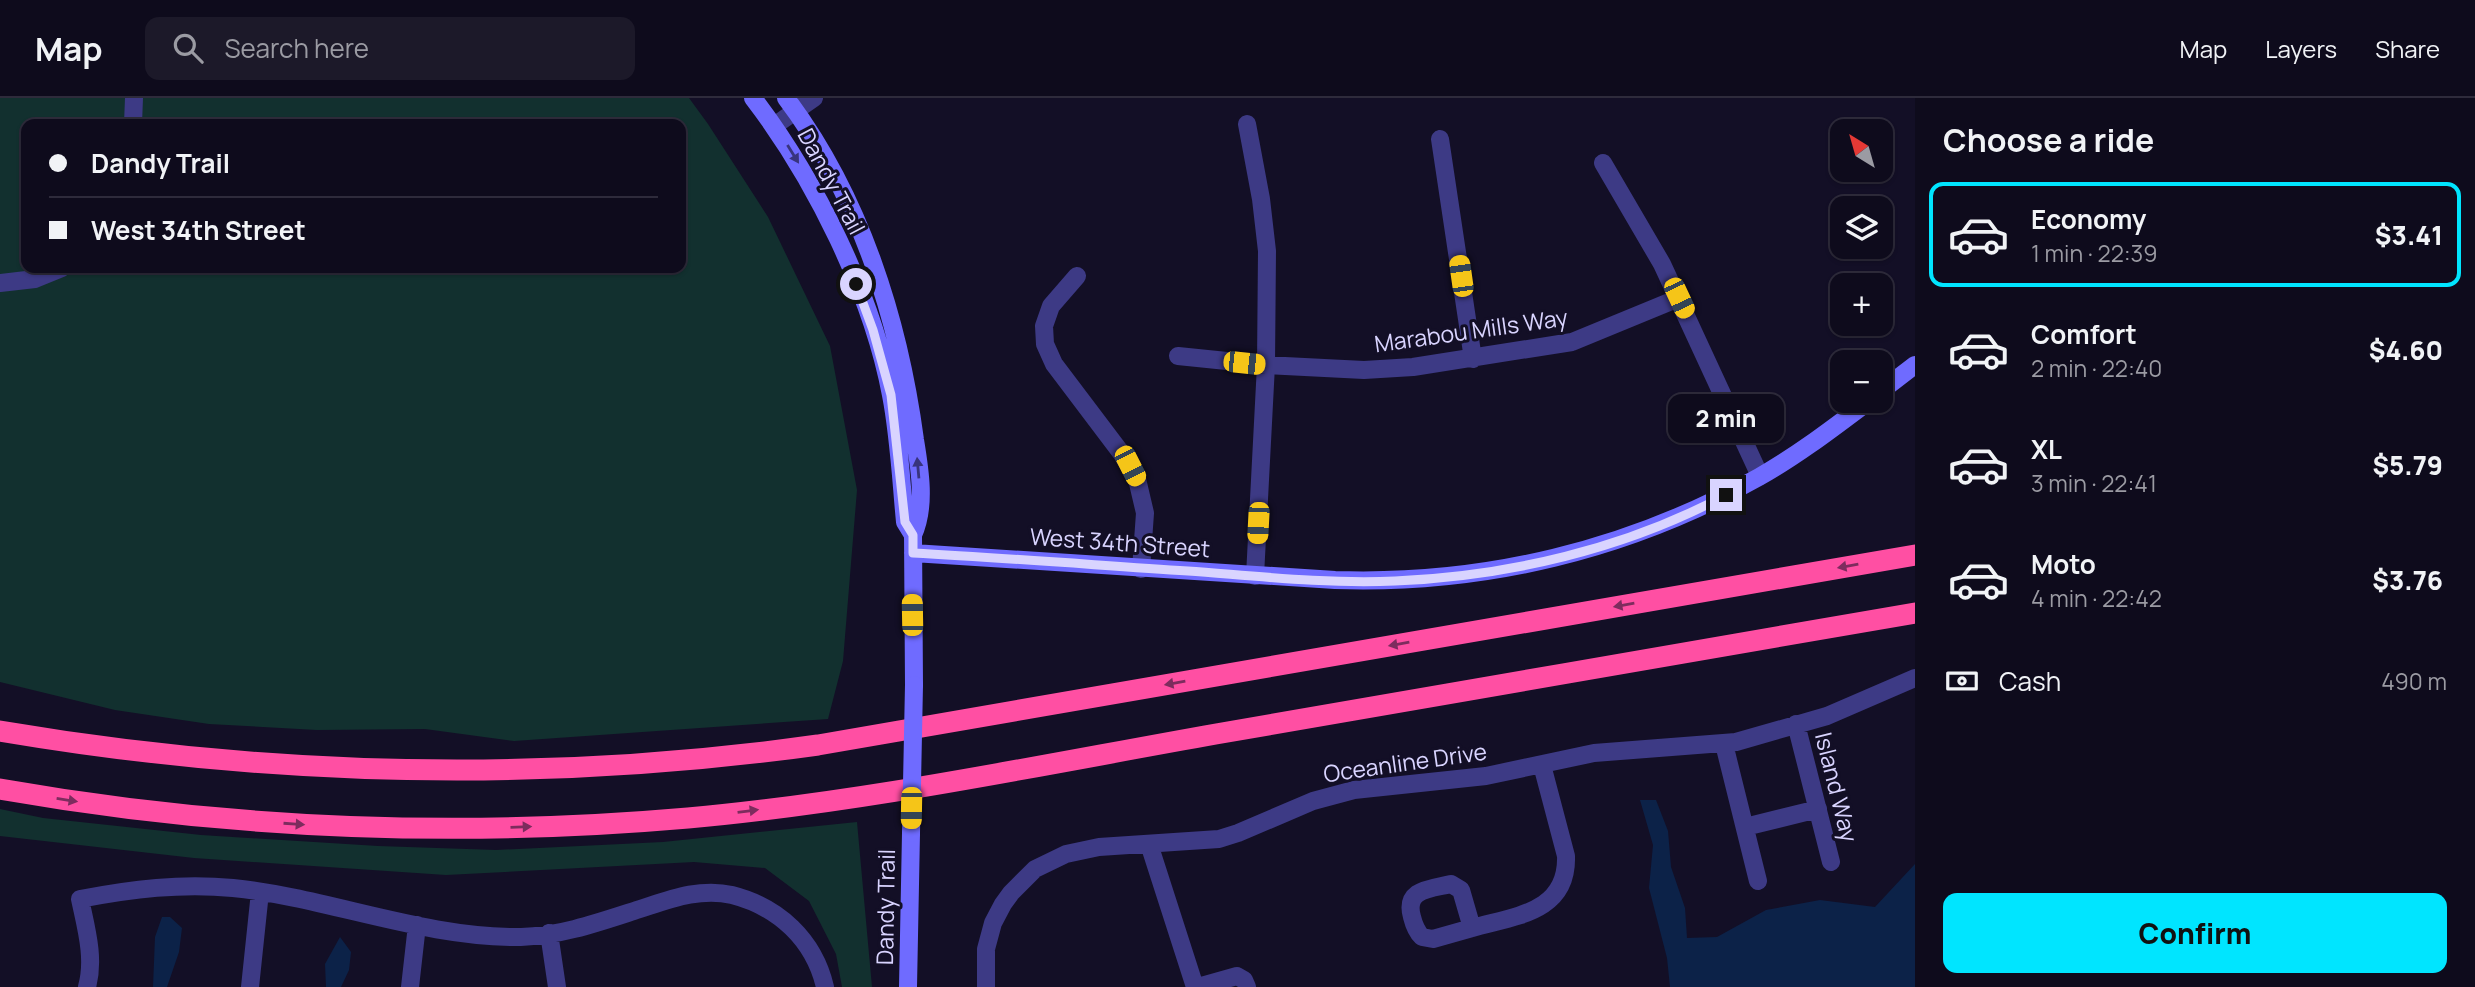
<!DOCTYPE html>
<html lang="en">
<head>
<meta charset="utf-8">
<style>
	:root { --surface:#0e0b1c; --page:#1c1929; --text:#f1f3f6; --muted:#9b9ba3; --line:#2e2b3b; --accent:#00e5ff }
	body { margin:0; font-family:Manrope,sans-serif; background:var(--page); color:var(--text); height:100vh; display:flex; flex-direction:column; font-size:26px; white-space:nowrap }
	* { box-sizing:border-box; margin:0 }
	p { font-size:23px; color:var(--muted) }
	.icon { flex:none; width:38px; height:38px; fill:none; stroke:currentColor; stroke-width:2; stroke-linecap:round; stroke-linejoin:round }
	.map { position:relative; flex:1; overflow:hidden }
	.panel { display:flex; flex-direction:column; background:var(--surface); width:560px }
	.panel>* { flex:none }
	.top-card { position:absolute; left:21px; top:21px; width:665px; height:154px; border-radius:14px; box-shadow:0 2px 5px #0004,0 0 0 2px var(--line); display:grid; align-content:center; height:154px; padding:0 28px; background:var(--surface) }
	.needle { width:46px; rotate:323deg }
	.controls { position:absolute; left:1830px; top:21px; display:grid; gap:14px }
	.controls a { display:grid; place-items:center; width:63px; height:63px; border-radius:14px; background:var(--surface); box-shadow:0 2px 5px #0004,0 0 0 2px var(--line); font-size:35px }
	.end { position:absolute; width:32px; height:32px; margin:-16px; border:9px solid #d9d4ff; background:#111; box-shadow:0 0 0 4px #111 }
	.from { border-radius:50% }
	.bubble { position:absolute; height:49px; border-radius:14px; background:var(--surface); box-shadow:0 2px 5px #0004,0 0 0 2px var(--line); font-size:23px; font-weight:800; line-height:49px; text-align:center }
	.car { position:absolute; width:21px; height:42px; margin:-21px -10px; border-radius:9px; box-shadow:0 0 5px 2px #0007; background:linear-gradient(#f5c518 24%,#345 0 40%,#f5c518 0 76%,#345 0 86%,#f5c518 0) }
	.top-card b { display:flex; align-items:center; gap:24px; height:66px; font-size:26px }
	.top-card b+b { border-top:2px solid var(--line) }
	.top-card i { width:18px; height:18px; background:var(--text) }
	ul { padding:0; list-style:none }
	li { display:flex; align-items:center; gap:21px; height:105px; margin:0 14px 10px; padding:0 14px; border:4px solid transparent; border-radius:14px }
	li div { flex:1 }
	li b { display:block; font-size:26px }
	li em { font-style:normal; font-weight:800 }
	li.on { border-color:var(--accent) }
	li>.icon { width:63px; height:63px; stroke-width:1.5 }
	h2 { padding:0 28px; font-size:32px; line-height:84px }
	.pay { display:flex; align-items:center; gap:18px; height:77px; padding:0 28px; font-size:26px }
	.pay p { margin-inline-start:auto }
	.cta { display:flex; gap:14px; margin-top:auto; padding:14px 28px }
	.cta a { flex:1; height:80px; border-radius:14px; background:var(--accent); color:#111; font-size:28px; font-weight:800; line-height:80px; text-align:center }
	header { display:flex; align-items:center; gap:42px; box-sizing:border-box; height:98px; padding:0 35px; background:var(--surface); border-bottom:2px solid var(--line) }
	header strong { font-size:33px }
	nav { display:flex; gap:38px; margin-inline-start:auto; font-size:24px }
	.search { width:490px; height:63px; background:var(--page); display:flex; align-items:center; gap:18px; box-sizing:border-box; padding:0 24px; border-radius:14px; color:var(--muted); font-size:26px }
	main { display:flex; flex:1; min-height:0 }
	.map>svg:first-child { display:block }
	.green { fill:#12302f; fill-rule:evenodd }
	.water { fill:#0c2248 }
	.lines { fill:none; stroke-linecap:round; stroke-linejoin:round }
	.street { stroke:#3d3a85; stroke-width:18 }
	.secondary { stroke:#6f6bff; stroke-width:18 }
	.highway { stroke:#ff4fa3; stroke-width:21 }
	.secondary-bridge { stroke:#6f6bff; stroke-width:18 }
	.oneway { fill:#38347d }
	.oneway2 { fill:#7d2c5e }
	.route { stroke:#d9d4ff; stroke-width:9 }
	.labels { text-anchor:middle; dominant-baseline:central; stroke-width:6; stroke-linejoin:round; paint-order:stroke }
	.street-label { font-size:23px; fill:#d9d4ff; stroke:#130f26 }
</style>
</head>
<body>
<header>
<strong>Map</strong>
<div class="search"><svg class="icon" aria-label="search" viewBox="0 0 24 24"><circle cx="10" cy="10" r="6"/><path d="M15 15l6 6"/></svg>Search here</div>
<nav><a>Map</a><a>Layers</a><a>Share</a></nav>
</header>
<main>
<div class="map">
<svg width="1915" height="889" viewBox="0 0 1915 889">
	<rect width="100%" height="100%" fill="#130f26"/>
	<path class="green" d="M0 0H689L708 26 768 119 830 248 857 392 843 563 828 621 514 643 425 631 317 632 209 626 115 612 0 584ZM26 26H681V170H26Z
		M0 711 43 720 201 737 378 748 496 752 663 744 857 724 872 889H842L836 856 809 803 765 770 694 764 446 777 194 760 0 738Z"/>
	<path class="water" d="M1656 702 1668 733 1671 769 1685 810 1687 840 1717 839 1766 812 1820 802 1875 809 1915 766V889H1670L1667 860 1649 790 1653 747 1640 702Z
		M162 819H170L182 830 179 854 167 889H153L155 839Z
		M340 839 351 854 349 872 341 889H326L325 866Z"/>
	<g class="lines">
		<path class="street" d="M133 26 134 0
			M1247 26 1261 101 1267 153 1266 267 1255 478
			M774 28 814 0
			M1440 41 1473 261
			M1603 65 1662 166 1760 378
			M1077 178 1051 208 1044 228 1045 246 1054 266 1122 356 1137 381 1145 415 1141 471
			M0 185 35 181 62 170
			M1178 258 1266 267 1364 272 1413 269 1572 244 1679 200
			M1796 626 1831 764
			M1724 646 1758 783
			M1745 729 1818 711
			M1149 746 1195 889
			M1451 786 1461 792 1472 830 1433 841 1422 839C1416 833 1414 827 1412 819 1404 791 1430 791 1451 786Z
			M1472 830C1514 818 1568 815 1566 758L1542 667
			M549 835 557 889
			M87 889C95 860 86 830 80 801 132 791 181 785 233 790 329 800 423 840 521 839 559 838 597 825 634 813 666 803 698 789 732 797 779 809 814 842 825 889
			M250 889 260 794
			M410 889 417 827
			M986 889V851L993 825 1003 806 1011 795 1035 771 1066 756 1099 749 1219 741 1238 735 1313 703 1354 692 1486 678 1594 655 1736 644 1827 618 1915 580
			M1198 889 1237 878 1244 882 1247 889"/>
		<path class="secondary" d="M753 0C815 81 872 196 891 297 899 338 901 382 905 424L913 437
			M786 0C860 98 899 222 915 342 920 372 926 409 913 437L914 587
			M1881 293 1915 267
			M913 455 1335 482C1484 487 1629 452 1759 379 1798 357 1833 330 1869 303
			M908 889 911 735"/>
		<path class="highway" d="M0 633C271 679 546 685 818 647L1915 457
			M0 691C227 731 459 740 688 720 865 704 1041 667 1216 636 1449 596 1682 555 1915 515"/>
		<path class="secondary-bridge" d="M911 735 914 587"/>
	</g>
	<defs><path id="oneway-solid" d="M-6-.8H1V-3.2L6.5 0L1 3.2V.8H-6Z" transform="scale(1.75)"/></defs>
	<g class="oneway">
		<use href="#oneway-solid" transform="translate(793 56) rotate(58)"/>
		<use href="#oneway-solid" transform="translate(918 370) rotate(-95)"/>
	</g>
	<g class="oneway2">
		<use href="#oneway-solid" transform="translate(1848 468) rotate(170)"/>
		<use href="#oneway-solid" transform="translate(1624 507) rotate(170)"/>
		<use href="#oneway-solid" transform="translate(1399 546) rotate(170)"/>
		<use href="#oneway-solid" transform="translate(1175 585) rotate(170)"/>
		<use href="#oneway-solid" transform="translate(67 702) rotate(9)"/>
		<use href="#oneway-solid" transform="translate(748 713) rotate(-7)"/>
		<use href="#oneway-solid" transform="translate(294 726) rotate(4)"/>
		<use href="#oneway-solid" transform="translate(521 729) rotate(-2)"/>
	</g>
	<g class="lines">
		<path class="route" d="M856 186 873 232 891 297 905 424 913 437V455C1005 460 1096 467 1188 473 1256 478 1326 486 1395 483 1509 478 1625 451 1726 397"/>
	</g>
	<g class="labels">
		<g class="street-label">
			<text transform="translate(832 83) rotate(62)">Dandy Trail</text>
			<text transform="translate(1471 232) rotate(-8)">Marabou Mills Way</text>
			<text transform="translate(1120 444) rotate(4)">West 34th Street</text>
			<text transform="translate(1405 664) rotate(-8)">Oceanline Drive</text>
			<text transform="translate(1837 689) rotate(76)">Island Way</text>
			<text transform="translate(885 809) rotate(-89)">Dandy Trail</text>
		</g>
	</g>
</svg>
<div class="controls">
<a><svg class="needle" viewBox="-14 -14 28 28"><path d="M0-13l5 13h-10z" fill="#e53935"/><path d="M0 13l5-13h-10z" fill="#9b9ba3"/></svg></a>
<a><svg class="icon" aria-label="layers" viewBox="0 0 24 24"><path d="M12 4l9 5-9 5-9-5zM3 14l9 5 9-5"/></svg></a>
<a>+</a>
<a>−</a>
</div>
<i class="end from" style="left:856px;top:186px"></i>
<i class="end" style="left:1726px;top:397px"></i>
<div class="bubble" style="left:1668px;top:296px;width:116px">2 min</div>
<i class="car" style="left:1461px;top:178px;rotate:352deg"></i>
<i class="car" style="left:1679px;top:200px;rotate:155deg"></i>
<i class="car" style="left:1244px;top:265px;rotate:96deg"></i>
<i class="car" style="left:1130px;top:368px;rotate:153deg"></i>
<i class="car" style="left:1258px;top:425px;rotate:183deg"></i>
<i class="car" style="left:912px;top:517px;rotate:359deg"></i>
<i class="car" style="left:911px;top:710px;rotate:181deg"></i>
<div class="top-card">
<b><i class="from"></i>Dandy Trail</b>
<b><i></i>West 34th Street</b>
</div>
</div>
<section class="panel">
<h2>Choose a ride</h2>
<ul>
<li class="on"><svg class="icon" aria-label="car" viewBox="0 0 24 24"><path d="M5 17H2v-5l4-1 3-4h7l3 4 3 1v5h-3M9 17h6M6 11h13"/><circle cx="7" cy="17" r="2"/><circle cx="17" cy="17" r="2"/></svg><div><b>Economy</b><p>1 min · 22:39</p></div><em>$3.41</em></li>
<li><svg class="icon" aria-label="car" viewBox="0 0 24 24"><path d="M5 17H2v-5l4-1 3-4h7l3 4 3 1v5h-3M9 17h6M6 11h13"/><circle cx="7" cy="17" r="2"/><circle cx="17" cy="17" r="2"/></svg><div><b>Comfort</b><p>2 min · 22:40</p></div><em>$4.60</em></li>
<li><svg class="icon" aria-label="car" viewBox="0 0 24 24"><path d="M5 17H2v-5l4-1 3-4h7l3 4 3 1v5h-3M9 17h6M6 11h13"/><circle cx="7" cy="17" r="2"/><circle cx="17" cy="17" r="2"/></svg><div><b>XL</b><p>3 min · 22:41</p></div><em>$5.79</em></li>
<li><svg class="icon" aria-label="car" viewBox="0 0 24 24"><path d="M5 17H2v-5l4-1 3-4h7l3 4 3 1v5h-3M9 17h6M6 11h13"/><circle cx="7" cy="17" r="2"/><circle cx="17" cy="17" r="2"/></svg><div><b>Moto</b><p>4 min · 22:42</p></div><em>$3.76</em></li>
</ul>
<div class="pay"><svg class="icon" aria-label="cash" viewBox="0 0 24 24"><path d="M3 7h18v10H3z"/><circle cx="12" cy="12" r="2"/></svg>Cash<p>490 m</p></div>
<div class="cta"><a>Confirm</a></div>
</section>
</main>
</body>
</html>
